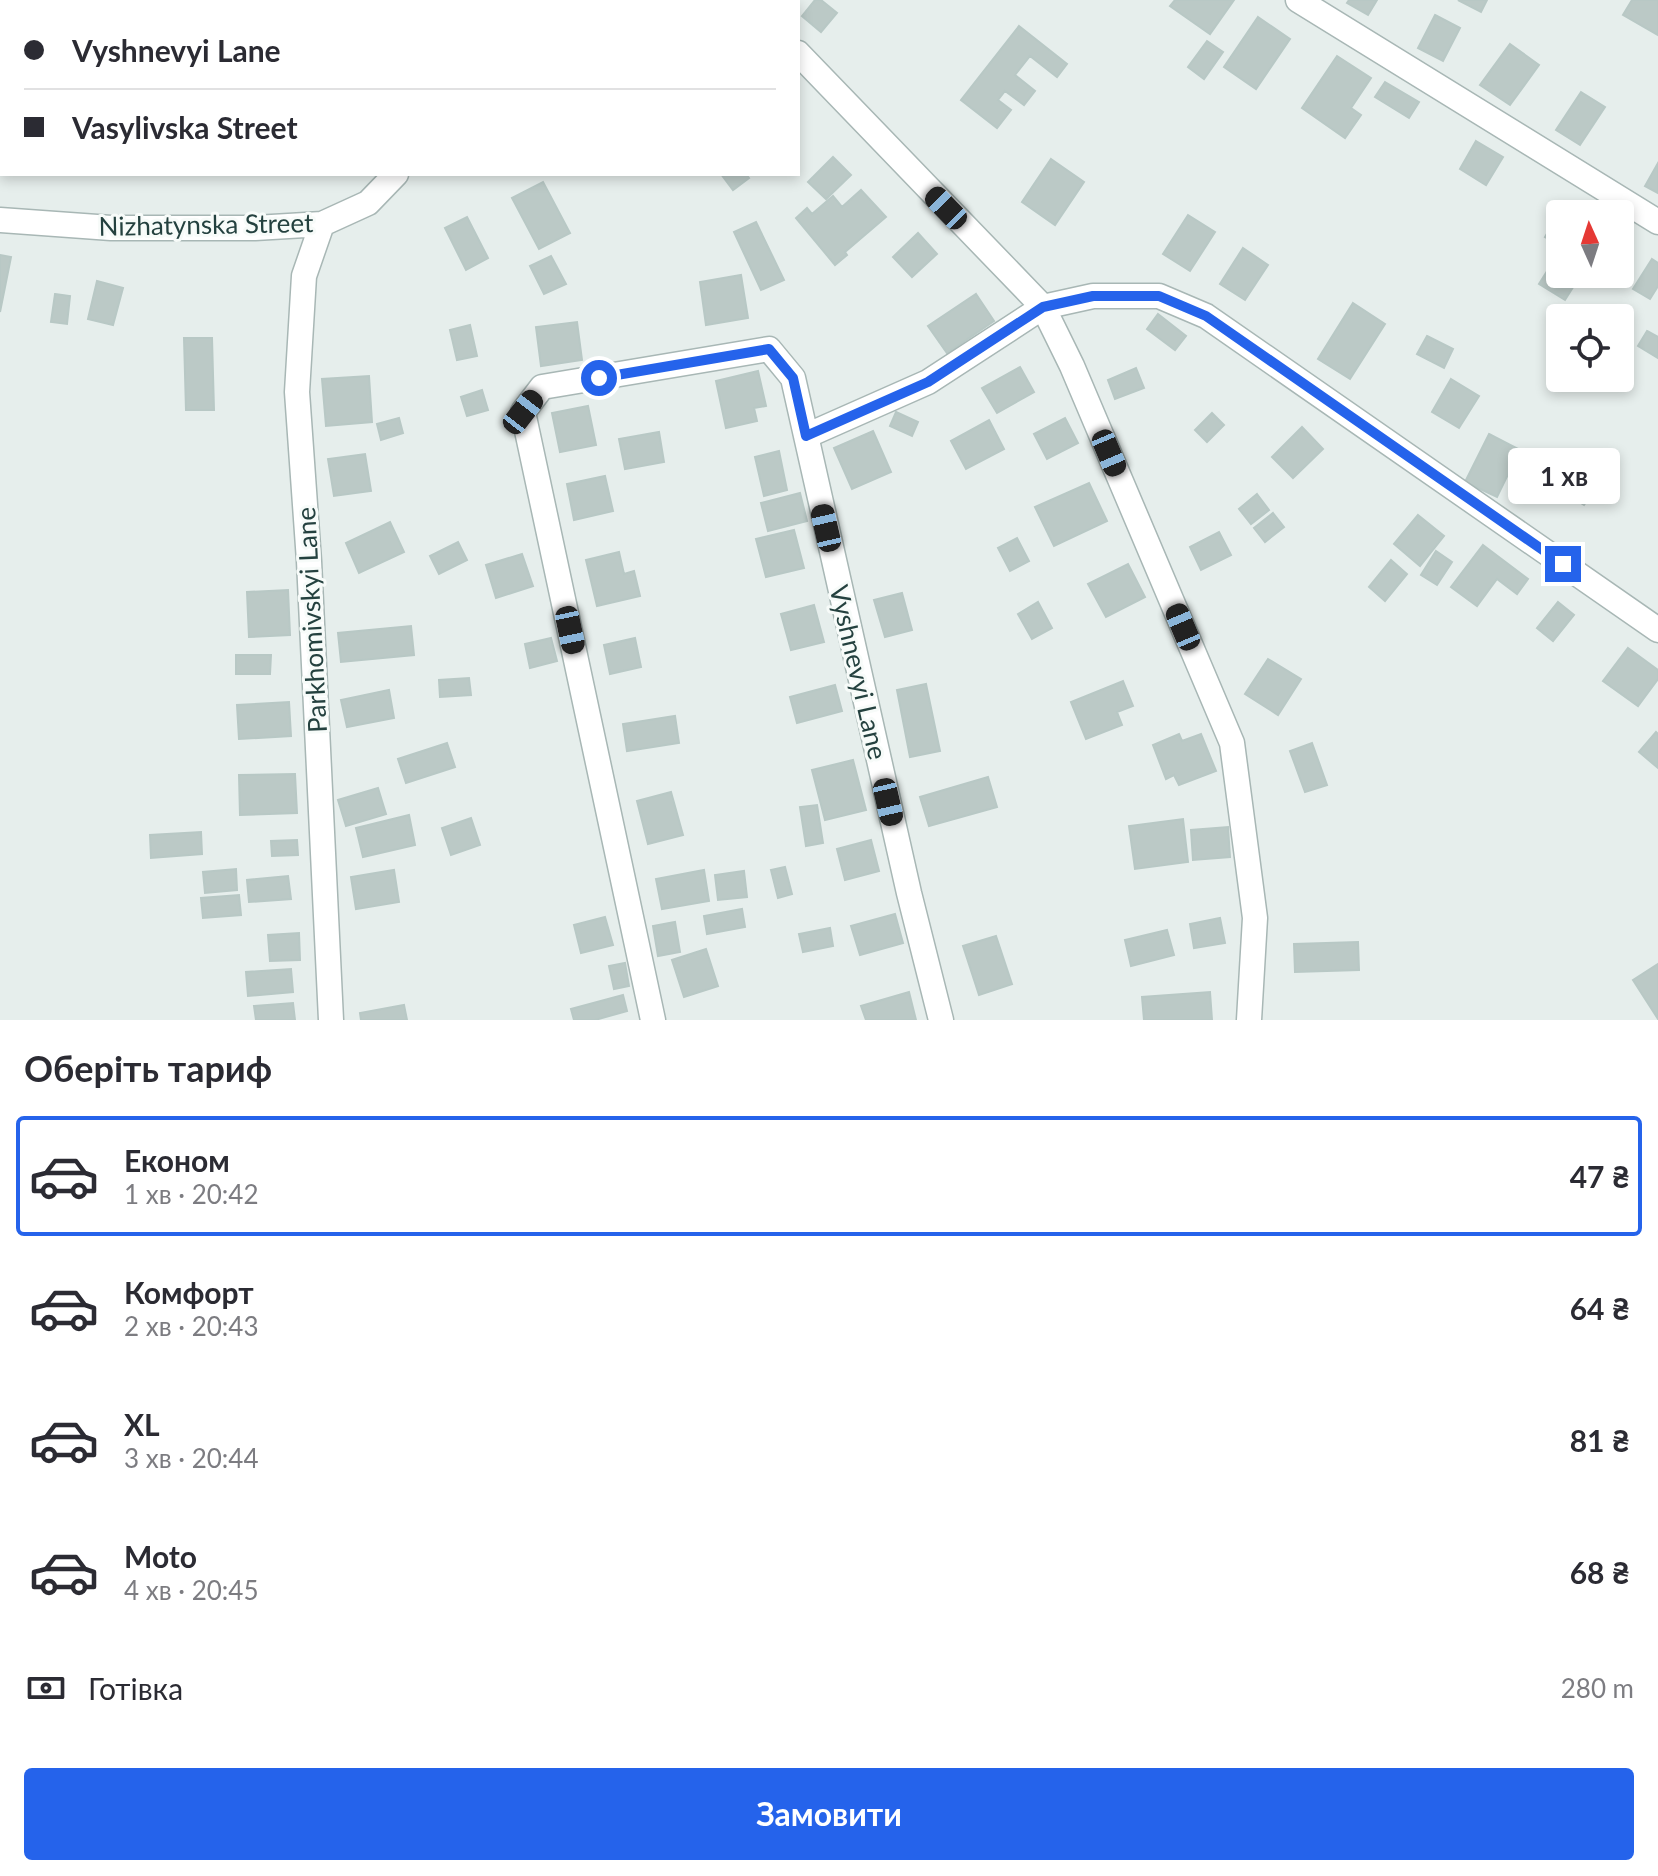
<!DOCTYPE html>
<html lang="uk">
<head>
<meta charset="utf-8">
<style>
	:root { --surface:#fff; --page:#f7f7f7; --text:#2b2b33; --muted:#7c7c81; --line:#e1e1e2; --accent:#2563eb }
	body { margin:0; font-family:Lato,sans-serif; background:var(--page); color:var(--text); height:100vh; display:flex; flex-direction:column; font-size:30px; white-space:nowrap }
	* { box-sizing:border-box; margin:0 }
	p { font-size:26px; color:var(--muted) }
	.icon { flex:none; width:44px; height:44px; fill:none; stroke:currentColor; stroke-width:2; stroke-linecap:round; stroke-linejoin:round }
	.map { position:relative; height:1020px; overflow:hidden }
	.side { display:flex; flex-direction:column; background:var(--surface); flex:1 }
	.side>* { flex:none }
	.guide { position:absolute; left:0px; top:0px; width:800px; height:176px; box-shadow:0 4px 12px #0003; display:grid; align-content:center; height:176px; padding:0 24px; background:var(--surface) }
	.needle { width:52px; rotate:357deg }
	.tools { position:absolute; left:1546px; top:200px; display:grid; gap:16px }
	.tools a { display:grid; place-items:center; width:88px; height:88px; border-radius:8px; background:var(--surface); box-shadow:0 4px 12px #0003; font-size:40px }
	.end { position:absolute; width:36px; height:36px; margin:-18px; border:10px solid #2563eb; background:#fff; box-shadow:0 0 0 4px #fff }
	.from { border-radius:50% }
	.bubble { position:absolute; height:56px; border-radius:8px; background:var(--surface); box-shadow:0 4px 12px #0003; font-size:26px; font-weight:700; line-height:56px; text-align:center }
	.car { position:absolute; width:24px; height:48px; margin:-24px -12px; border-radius:10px; box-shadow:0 0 6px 2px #0007; background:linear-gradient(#222 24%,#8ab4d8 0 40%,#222 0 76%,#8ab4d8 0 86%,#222 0) }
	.guide b { display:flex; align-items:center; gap:28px; height:76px; font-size:30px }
	.guide b+b { border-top:2px solid var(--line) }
	.guide i { width:20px; height:20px; background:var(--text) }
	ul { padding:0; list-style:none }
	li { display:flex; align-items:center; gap:24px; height:120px; margin:0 16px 12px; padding:0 8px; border:4px solid transparent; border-radius:8px }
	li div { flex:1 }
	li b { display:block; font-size:30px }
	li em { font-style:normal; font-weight:700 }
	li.current { border-color:var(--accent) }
	li>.icon { width:72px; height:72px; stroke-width:1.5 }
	h2 { padding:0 24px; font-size:36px; line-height:96px }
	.pay { display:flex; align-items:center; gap:20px; height:88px; padding:0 24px; font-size:30px }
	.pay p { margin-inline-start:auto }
	.button { display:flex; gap:16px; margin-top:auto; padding:16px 24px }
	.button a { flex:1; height:92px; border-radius:8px; background:var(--accent); color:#fff; font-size:32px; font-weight:700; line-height:92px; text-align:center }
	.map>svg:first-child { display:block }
	.building { fill:#bbc9c6; stroke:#b8c8c5; stroke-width:2 }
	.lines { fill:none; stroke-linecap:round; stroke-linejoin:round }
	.minor-casing { stroke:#a8b7b5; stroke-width:27 }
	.tertiary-casing { stroke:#a8b7b5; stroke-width:27 }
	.minor { stroke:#fff; stroke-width:24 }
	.tertiary { stroke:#fff; stroke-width:24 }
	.route { stroke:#2563eb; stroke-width:10 }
	.labels { text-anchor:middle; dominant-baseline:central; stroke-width:6; stroke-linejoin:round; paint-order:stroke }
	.street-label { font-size:26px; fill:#24413f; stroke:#f7fbf9 }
</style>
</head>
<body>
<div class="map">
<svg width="1658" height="1020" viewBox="0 0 1658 1020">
	<rect width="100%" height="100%" fill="#e6eeec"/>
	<path class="building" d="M815 0H821L837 13 821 32 802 16Z
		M1175 0H1234L1210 34 1170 6Z
		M1349 0H1377L1368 15 1347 3Z
		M1458 0H1487L1481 12Z
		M1632 0H1658V35L1623 15Z
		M1435 15 1460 28 1443 61 1418 48Z
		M1258 17 1290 39 1256 89 1224 67Z
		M1019 26 1067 64 1057 77 1030 56 1015 75 1035 91 1024 105 1005 91 998 100 1011 110 997 128 961 100Z
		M1207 41 1223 52 1204 79 1188 67Z
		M1510 44 1539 65 1510 105 1480 85Z
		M1337 56 1371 78 1351 108 1361 115 1345 138 1302 108Z
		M1385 82 1419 102 1409 118 1375 97Z
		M1581 92 1605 107 1580 145 1556 130Z
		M1476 141 1503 157 1486 185 1460 169Z
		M833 157 851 175 826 199 808 182Z
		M1051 159 1084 182 1055 225 1022 202Z
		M1658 163V193L1645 186Z
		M721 174H746L749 178 733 190Z
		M543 182 570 233 539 249 512 198Z
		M861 190 886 217 845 252 847 255 835 265 796 218 807 208 812 214 833 196 842 207Z
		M1562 207 1576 214H1560V245L1545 237Z
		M1188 215 1215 232 1190 271 1163 254Z
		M467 217 488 258 466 270 445 228Z
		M756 222 784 280 761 290 734 232Z
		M918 233 937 254 912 277 893 257Z
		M1243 248 1268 265 1245 300 1220 284Z
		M0 255 11 257 0 312Z
		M551 256 566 284 544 294 530 266Z
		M1652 259 1658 263V286L1650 299 1633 289Z
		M1549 268 1575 284 1565 300 1539 284Z
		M741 275 748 318 706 325 700 282Z
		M97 281 123 288 113 325 88 319Z
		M55 294 70 296 67 324 51 322Z
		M976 294 994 321 947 353 928 326Z
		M1353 303 1385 324 1350 379 1318 359Z
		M1158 314 1186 336 1175 350 1147 329Z
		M577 322 582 360 541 366 536 327Z
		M470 325 477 356 457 360 450 330Z
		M1647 331 1658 337V358L1638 346Z
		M1427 336 1453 349 1444 368 1417 354Z
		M184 338H212L214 410H186Z
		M1020 367 1034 392 997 413 982 388Z
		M1136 368 1144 388 1115 399 1108 380Z
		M758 371 766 406 754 408 757 421 726 428 716 381Z
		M369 376 372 422 326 426 322 379Z
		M1451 379 1479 396 1459 428 1432 412Z
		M482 390 488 410 467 416 461 397Z
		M588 406 596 445 560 452 552 413Z
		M896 412 918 422 912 436 890 426Z
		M1212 413 1224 425 1207 442 1195 430Z
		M399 418 403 433 381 440 377 424Z
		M1065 418 1078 443 1047 459 1034 434Z
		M989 420 1004 449 966 469 951 441Z
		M1302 427 1323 449 1293 478 1272 457Z
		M873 431 891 472 852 489 834 448Z
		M659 432 664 462 625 469 619 439Z
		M1489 434 1520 450 1497 497 1465 482Z
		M779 451 787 490 764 496 755 457Z
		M1586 452 1610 468 1584 505 1560 490Z
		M365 454 371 491 334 496 328 459Z
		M605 476 613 511 574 520 567 484Z
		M1089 483 1107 521 1054 546 1035 507Z
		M800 493 807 521 768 531 761 503Z
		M1257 494 1269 510 1251 524 1239 509Z
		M1273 513 1284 527 1265 542 1254 528Z
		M1418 515 1444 536 1420 566 1394 544Z
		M390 522 404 552 359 573 346 543Z
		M794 530 804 568 766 577 756 539Z
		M1219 532 1231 555 1201 570 1190 547Z
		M1017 538 1029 561 1010 571 998 548Z
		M458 542 467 560 439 574 430 556Z
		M1483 545 1528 579 1517 594 1497 579 1477 606 1451 587Z
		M1436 551 1452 562 1437 585 1421 575Z
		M619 552 624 574 634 571 640 596 597 606 586 560Z
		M522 554 533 586 496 598 486 565Z
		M1391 560 1407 574 1385 601 1369 587Z
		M1128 564 1145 597 1106 617 1088 584Z
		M288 590 290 635 249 637 247 592Z
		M902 593 912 630 885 637 874 600Z
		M1038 602 1052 628 1032 639 1018 614Z
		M1558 602 1574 615 1553 641 1537 628Z
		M814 605 824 642 791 650 781 614Z
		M411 626 414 655 341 662 338 633Z
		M551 638 557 661 530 668 525 644Z
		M635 638 641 667 610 674 604 645Z
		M1628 648 1658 670V679L1638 706 1603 681Z
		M236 655H271L270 674H236Z
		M1268 659 1301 679 1278 715 1245 694Z
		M469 678 471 695 440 697 439 680Z
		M1123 681 1133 706 1117 712 1122 725 1086 739 1071 702Z
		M926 684 940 751 910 757 897 690Z
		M835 685 842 711 797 723 790 697Z
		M389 690 394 718 347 727 341 700Z
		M289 702 291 736 239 739 237 705Z
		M675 716 679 743 627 751 623 724Z
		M1656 732 1658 734V768L1639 752Z
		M1179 734 1182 741 1201 734 1216 771 1179 785 1174 775 1166 779 1153 745Z
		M447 743 455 767 406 783 398 759Z
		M1312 743 1327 785 1305 792 1290 751Z
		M853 760 866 810 825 820 812 770Z
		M295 774 297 813 240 815 239 775Z
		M988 777 997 807 929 826 920 797Z
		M378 788 386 814 346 826 338 800Z
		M671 792 683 835 648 844 637 801Z
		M817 805 823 843 806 846 800 807Z
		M409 815 415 845 363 857 356 828Z
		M471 818 480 845 451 855 442 828Z
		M1183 819 1188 862 1135 869 1129 826Z
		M1228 827 1230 857 1193 860 1191 830Z
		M201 832 202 854 151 858 150 835Z
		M297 840 298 855 272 856 271 841Z
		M871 840 879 871 845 880 837 849Z
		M785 867 792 894 778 898 771 870Z
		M236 869 237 890 205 893 203 872Z
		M394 870 399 902 356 909 351 877Z
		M704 870 709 901 662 909 656 879Z
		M744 871 747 897 718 900 715 875Z
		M288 876 291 899 249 902 247 880Z
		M239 895 241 915 203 918 201 898Z
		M742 909 745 927 707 934 704 916Z
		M895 914 903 943 860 955 851 926Z
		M605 917 613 945 581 953 574 925Z
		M1220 918 1225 943 1194 948 1190 924Z
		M675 922 680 952 658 956 653 926Z
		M830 928 833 946 803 952 799 934Z
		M1167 930 1174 955 1131 966 1125 940Z
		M299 933 300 960 270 961 268 935Z
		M996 936 1012 984 979 995 963 946Z
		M1358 942 1359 970 1295 972 1294 944Z
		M706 949 718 986 684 997 672 960Z
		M625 963 629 986 614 989 609 966Z
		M1658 964V1019L1633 980Z
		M291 969 293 992 248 996 246 972Z
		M909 992 916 1020H866L861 1006Z
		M1210 992 1212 1020H1144L1142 997Z
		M623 995 627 1011 595 1020H574L571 1009Z
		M293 1003 295 1020H256L254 1006Z
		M404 1005 407 1020H361L360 1013Z"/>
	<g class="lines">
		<defs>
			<path id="minor" d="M1298 0 1658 222
				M564 2 566 0
				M0 220 111 228H255L322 224 368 203 396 174
				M322 224 304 276 297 392 309 561 331 1020
				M806 436 928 382 1043 307 1093 296H1159L1206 316 1658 630
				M653 1020 523 412 542 387 769 349 793 378 909 893 941 1020"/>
			<path id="tertiary" d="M747 0 749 2
				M798 53 1043 307 1072 366 1232 743 1255 918 1249 1020"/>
		</defs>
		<use href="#minor" class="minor-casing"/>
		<use href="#tertiary" class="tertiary-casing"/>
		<use href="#minor" class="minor"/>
		<use href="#tertiary" class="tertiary"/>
	</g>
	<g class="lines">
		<path class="route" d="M599 378 769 349 793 378 806 436 928 382 1043 307 1093 296H1159L1206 316 1563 564"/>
	</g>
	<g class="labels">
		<g class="street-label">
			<text transform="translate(206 224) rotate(-1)">Nizhatynska Street</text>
			<text transform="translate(311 620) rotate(-93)">Parkhomivskyi Lane</text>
			<text transform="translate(859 672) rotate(77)">Vyshnevyi Lane</text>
		</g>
	</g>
</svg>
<div class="tools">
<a><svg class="needle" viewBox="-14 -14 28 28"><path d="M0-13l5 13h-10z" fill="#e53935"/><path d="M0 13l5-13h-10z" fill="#7c7c81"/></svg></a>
<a><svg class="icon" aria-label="locate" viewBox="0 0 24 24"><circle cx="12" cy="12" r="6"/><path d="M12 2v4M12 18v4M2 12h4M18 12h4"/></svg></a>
</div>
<i class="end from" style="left:599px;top:378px"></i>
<i class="end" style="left:1563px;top:564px"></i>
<div class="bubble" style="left:1508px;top:448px;width:112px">1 хв</div>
<i class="car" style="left:946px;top:208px;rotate:316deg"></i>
<i class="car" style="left:523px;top:412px;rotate:38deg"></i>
<i class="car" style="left:1109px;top:453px;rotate:157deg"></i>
<i class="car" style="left:826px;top:528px;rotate:347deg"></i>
<i class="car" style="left:1183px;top:627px;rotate:337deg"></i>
<i class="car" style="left:570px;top:630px;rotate:168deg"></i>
<i class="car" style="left:888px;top:802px;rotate:167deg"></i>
<div class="guide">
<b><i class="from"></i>Vyshnevyi Lane</b>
<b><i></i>Vasylivska Street</b>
</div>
</div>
<section class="side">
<h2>Оберіть тариф</h2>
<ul>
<li class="current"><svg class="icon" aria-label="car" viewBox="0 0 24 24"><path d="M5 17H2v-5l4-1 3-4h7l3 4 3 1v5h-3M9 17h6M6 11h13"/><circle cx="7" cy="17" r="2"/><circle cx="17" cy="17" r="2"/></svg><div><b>Економ</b><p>1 хв · 20:42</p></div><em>47 ₴</em></li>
<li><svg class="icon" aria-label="car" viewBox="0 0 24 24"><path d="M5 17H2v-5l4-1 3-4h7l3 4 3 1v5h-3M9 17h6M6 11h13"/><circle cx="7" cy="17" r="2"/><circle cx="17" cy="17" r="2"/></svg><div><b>Комфорт</b><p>2 хв · 20:43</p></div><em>64 ₴</em></li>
<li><svg class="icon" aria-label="car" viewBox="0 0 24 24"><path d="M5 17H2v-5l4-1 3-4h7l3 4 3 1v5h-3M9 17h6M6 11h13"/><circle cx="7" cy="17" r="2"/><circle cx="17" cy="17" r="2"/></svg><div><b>XL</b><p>3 хв · 20:44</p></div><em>81 ₴</em></li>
<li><svg class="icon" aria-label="car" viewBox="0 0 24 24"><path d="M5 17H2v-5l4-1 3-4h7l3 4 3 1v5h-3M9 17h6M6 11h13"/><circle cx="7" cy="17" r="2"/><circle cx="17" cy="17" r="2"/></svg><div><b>Moto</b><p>4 хв · 20:45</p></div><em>68 ₴</em></li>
</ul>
<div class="pay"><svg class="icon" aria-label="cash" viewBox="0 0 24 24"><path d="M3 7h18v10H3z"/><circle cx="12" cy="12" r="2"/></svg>Готівка<p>280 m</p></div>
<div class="button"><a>Замовити</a></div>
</section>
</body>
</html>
